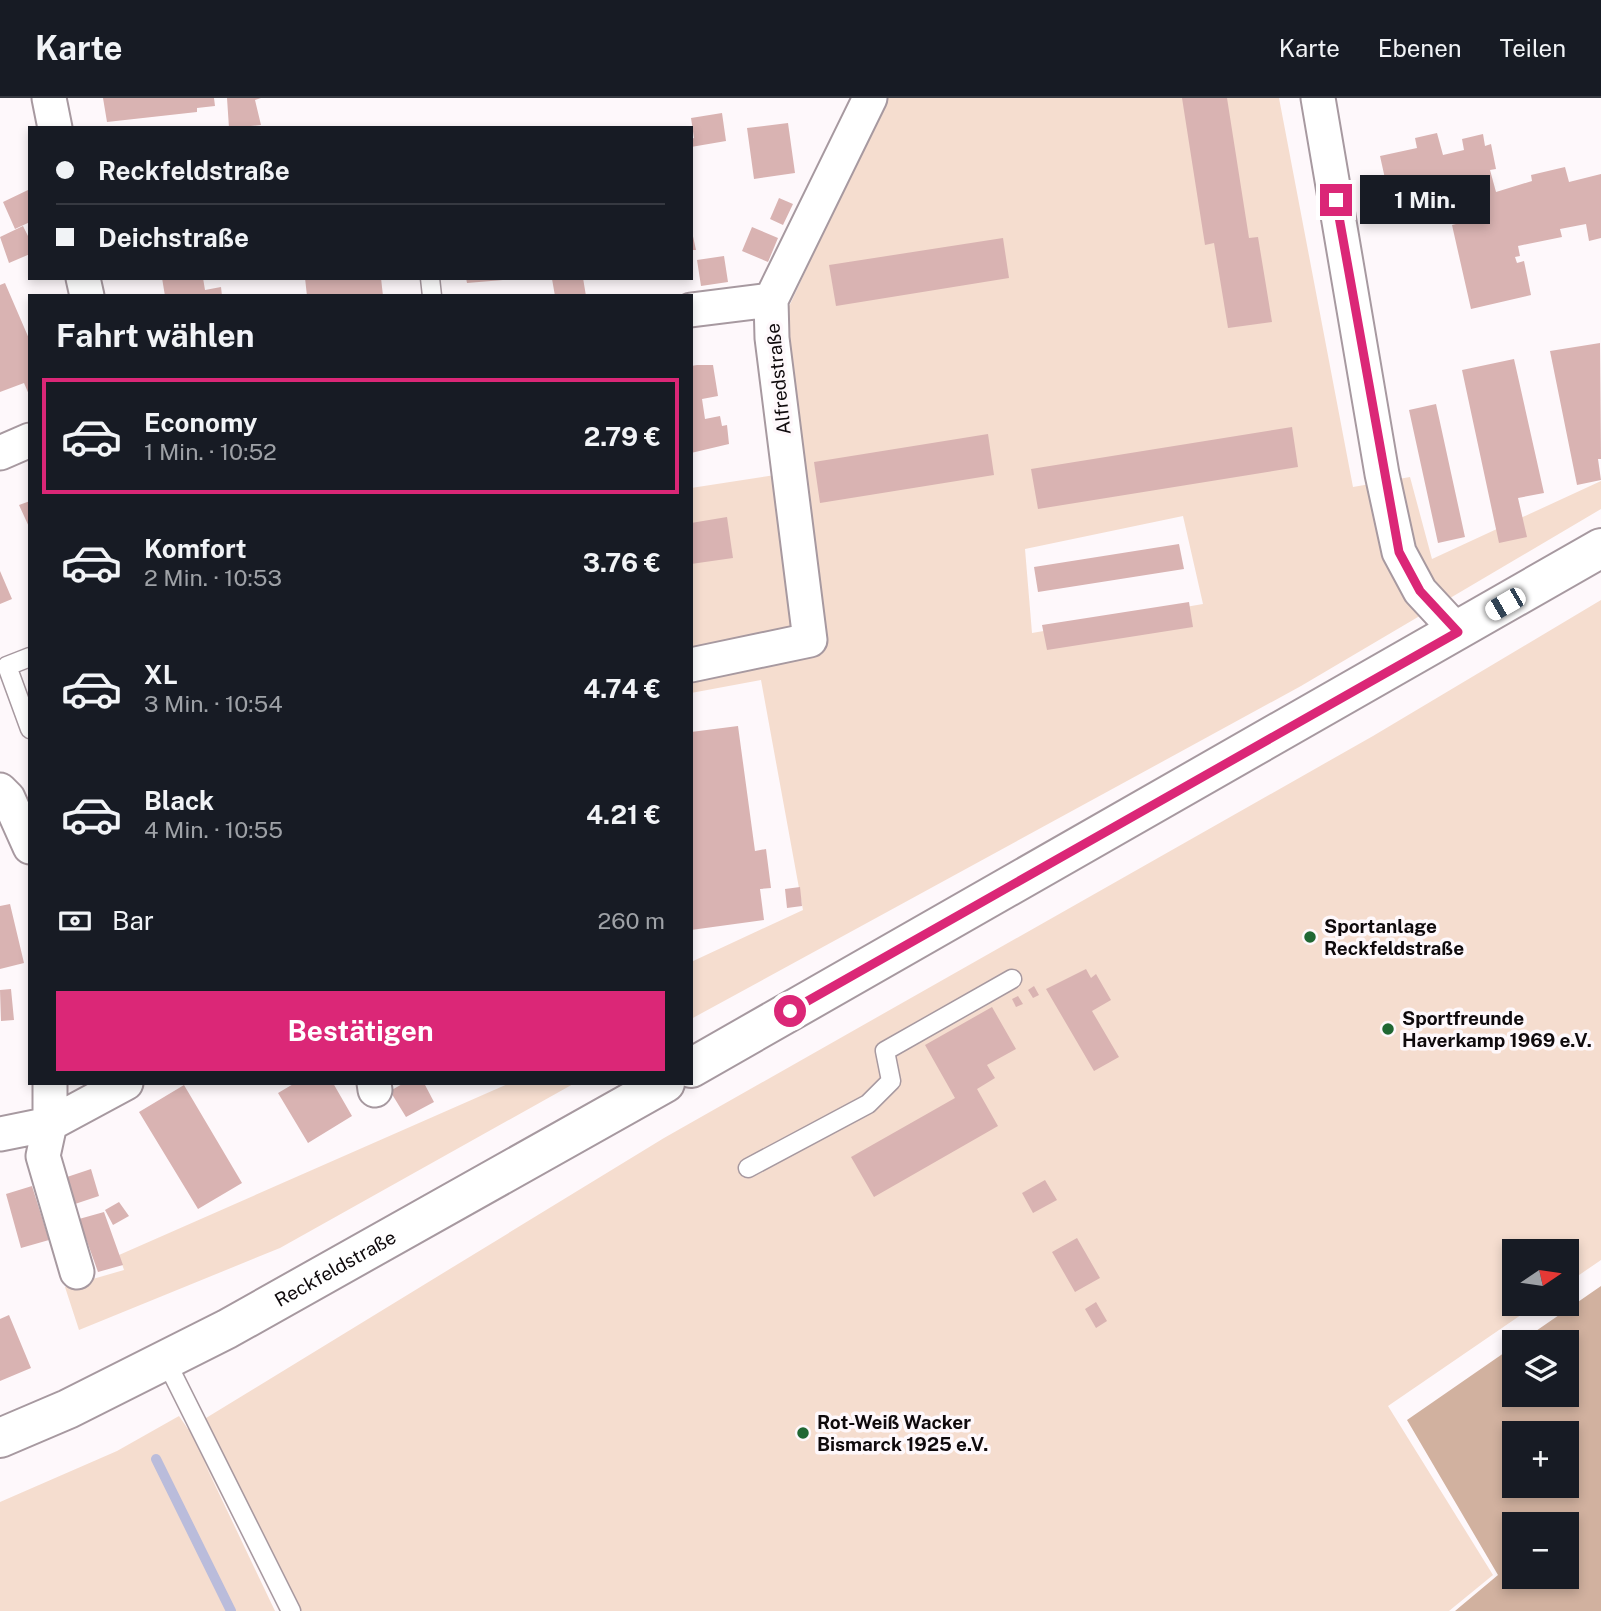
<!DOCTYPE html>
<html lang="de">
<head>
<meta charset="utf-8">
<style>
	:root { --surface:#171b24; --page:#242831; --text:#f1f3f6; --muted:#9ea1a6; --line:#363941; --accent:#db2777 }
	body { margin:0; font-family:"Public Sans",sans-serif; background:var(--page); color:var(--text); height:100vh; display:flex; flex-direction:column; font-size:26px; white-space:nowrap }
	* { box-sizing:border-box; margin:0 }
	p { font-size:23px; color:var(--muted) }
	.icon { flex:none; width:38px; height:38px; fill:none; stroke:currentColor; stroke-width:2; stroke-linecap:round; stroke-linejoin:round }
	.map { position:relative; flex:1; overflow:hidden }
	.sheet { position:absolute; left:28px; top:196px; width:665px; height:791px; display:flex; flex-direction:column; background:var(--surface); border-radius:0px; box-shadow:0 4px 10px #0003 }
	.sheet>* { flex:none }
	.hud { position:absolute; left:28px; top:28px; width:665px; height:154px; border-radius:0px; box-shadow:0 4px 10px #0003; display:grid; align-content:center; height:154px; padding:0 28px; background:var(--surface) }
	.needle { width:46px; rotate:77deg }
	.controls { position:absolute; left:1502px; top:1141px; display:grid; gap:14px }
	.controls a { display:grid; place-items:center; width:77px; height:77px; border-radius:0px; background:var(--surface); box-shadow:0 4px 10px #0003; font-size:35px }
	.end { position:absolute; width:32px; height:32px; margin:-16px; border:9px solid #db2777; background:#fff; box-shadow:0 0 0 4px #fff }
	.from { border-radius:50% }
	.bubble { position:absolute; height:49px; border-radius:0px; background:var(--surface); box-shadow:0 4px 10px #0003; font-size:23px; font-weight:700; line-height:49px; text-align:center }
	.car { position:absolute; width:21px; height:42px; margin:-21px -10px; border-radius:9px; box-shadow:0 0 5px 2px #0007; background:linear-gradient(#fff 24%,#345 0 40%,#fff 0 76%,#345 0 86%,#fff 0) }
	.hud b { display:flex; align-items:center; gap:24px; height:66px; font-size:26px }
	.hud b+b { border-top:2px solid var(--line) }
	.hud i { width:18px; height:18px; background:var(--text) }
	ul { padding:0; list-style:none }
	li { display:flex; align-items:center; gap:21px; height:116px; margin:0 14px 10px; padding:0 14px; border:4px solid transparent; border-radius:0px }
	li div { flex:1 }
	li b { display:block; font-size:26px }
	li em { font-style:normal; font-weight:700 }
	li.active { border-color:var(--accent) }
	li>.icon { width:63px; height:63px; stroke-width:1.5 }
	h2 { padding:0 28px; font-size:32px; line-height:84px }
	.pay { display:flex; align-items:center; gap:18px; height:77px; padding:0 28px; font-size:26px }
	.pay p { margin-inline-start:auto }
	.primary-button { display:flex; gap:14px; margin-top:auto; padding:14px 28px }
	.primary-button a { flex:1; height:80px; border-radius:0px; background:var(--accent); color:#fff; font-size:28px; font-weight:700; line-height:80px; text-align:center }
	header { display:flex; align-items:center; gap:42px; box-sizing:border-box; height:98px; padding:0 35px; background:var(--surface); border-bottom:2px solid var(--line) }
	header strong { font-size:33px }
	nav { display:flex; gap:38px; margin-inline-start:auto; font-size:24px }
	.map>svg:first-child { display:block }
	.green { fill:#f5ddcf; fill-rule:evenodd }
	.forest { fill:#d1b19f; fill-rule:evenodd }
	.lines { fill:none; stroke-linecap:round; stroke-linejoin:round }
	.stream { stroke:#babcdb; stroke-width:10 }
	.building { fill:#d9b3b2 }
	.lane-casing { stroke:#a799a0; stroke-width:21 }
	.street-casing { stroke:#a799a0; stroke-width:37 }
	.secondary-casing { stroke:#a799a0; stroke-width:42 }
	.lane { stroke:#fff; stroke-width:18 }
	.street { stroke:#fff; stroke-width:33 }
	.secondary { stroke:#fff; stroke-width:38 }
	.route { stroke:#db2777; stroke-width:9 }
	.poi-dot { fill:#206733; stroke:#fef8fb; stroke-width:2.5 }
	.labels { text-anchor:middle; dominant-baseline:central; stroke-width:7; stroke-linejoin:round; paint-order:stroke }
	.street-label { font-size:19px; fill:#0f0a0c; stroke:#fef8fb }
	.poi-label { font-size:19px; font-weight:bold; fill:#0f0a0c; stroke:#fef8fb; text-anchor:start }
</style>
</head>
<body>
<header>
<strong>Karte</strong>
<nav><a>Karte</a><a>Ebenen</a><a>Teilen</a></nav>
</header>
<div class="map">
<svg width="1601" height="1513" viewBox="0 0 1601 1513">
	<rect width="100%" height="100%" fill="#fef8fb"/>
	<path class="green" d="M886 0H1279L1353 389 1410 379 1432 461 1601 383V411L1301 588 691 921V864L803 812 761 582 691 595V390L795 374 786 215ZM1183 418 1203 506 1032 535 1025 451Z
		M1601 502V1162L1566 1186V1153H1514V1206H1537L1388 1308 1493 1477 1449 1513H281L204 1364 275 1513H0V1404L117 1353 179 1318 188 1331 664 1040 1373 638Z
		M510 985H575L280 1150 79 1232 65 1189 124 1172 119 1157Z"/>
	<path class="forest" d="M1601 1188V1513H1455L1498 1477 1407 1322 1514 1248V1297H1566V1244H1520ZM1514 1335H1566V1388H1514ZM1514 1426H1566V1479H1514Z"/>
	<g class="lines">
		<path class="stream" d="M156 1361 231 1513"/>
	</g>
	<path class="building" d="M103 0H214L215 8 197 10V14L107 24Z
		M227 0H261L255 2 261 27 229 30Z
		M1182 0H1227L1249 140 1258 139 1272 224 1228 230 1214 145 1205 147Z
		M722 15 726 43 691 49V41L694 40 691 20Z
		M788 25 795 75 754 81 747 30Z
		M1437 35 1443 57 1464 52 1462 41 1483 36 1485 48 1491 46 1496 71 1490 72 1496 94 1532 83 1531 77 1565 69 1569 84 1601 76V140L1589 143 1586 126 1560 131 1562 139 1518 148 1520 158 1515 159 1517 165 1524 163 1531 197 1471 211 1452 127 1460 125 1456 103 1453 104 1451 97 1403 107 1402 101 1381 105 1376 87 1386 85 1380 58 1417 50 1415 40Z
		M28 92 30 124 15 131 3 104Z
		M779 100 793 106 783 127 770 121Z
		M23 128 30 142V156L9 165 0 139Z
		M691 129 696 152H691Z
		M752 129 778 140 768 164 742 153Z
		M1003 140 1009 180 836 208 829 167Z
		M724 158 728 184 701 188 697 162Z
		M162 180H203L205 192 221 189 222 198H165Z
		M305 180H381L383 198H307Z
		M466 180H502L503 182 467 185Z
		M559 180H583L586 198H555L552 181Z
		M5 185 30 243V299L24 285 0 294V187Z
		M1600 245 1601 361H1598L1601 382 1577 387 1550 253Z
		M1514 261 1544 395 1518 400 1527 439 1499 445 1462 272Z
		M697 267H713L718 298 702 301 705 321 720 318 722 328 727 327 729 346 691 355V268Z
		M1436 306 1465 439 1438 445 1409 312Z
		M1292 329 1298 369 1038 411 1031 371Z
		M988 336 994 377 820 405 814 364Z
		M30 403V431L19 407Z
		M727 419 733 460 691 466V425Z
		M1179 446 1184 471 1038 494 1034 469Z
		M0 473 12 501 0 506Z
		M1189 504 1193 529 1047 552 1042 527Z
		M738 628 755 753 766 751 771 790 760 791 764 822 691 832V634Z
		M800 789 802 808 787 810 785 791Z
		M10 806 24 865 0 871V808Z
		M1086 871 1091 880 1096 876 1111 902 1092 913 1119 959 1094 973 1046 891Z
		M1034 888 1039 897 1033 900 1028 892Z
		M11 891 14 922 1 923 0 892Z
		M1018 898 1023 906 1016 909 1012 901Z
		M992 909 1016 951 987 967 995 980 977 991 998 1028 874 1099 851 1059 955 1000 925 947Z
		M295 985H333L352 1018 308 1045 278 995Z
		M404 985H424L434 1004 406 1019 390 993Z
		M184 987 242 1085 198 1111 139 1014Z
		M91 1071 99 1098 75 1106 67 1079Z
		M1045 1082 1057 1102 1033 1115 1022 1095Z
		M32 1088 49 1142 21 1150 6 1096Z
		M119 1104 129 1118 113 1127 105 1112Z
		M104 1114 123 1167 98 1174 79 1121Z
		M1077 1140 1100 1180 1075 1194 1052 1154Z
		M1096 1204 1107 1223 1096 1230 1085 1211Z
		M9 1217 31 1270 0 1283V1221Z"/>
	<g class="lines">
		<defs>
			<path id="lane" d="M430 180 432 198
				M30 559 7 568 30 631
				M748 1070 868 1006 891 983 885 953 1012 881
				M166 1263 291 1513"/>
			<path id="street" d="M49 0 55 30
				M1318 0 1382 376 1399 454 1420 493 1458 534
				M83 180 87 198
				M691 212 771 202
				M0 355 30 342
				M691 567 810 542 772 240 771 202 870 0
				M0 692 8 700 30 749
				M50 985V1026L43 1058 77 1174
				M374 985 375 992
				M0 1036 50 1026 126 985"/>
			<g id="secondary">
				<path d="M691 970 1601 450"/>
				<path id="s1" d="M0 1340 68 1311 227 1231 665 985"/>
			</g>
		</defs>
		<use href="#lane" class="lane-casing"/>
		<use href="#street" class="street-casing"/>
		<use href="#secondary" class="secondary-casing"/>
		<use href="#lane" class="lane"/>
		<use href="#street" class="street"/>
		<use href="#secondary" class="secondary"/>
	</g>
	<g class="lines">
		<path class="route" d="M790 913 1458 534 1420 493 1399 454 1336 102"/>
	</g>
	<g class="poi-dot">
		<circle cx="1310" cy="839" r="7"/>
		<circle cx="1388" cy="931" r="7"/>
		<circle cx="803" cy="1335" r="7"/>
	</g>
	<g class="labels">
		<g class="street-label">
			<text transform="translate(778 281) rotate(-96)">Alfredstraße</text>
			<text stroke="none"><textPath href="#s1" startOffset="376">Reckfeldstraße</textPath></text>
		</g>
		<g class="poi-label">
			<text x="1324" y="828">Sportanlage<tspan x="1324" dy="22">Reckfeldstraße</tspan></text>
			<text x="1402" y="920">Sportfreunde<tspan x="1402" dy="22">Haverkamp 1969 e.V.</tspan></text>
			<text x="817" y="1324">Rot-Weiß Wacker<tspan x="817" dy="22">Bismarck 1925 e.V.</tspan></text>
		</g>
	</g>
</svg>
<div class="controls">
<a><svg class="needle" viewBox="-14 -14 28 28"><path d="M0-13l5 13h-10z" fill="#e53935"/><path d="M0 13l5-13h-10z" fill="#9ea1a6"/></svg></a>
<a><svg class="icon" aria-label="layers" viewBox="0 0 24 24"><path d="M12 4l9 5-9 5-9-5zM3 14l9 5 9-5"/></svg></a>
<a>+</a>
<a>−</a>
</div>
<i class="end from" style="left:790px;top:913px"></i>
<i class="end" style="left:1336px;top:102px"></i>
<div class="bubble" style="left:1360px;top:77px;width:130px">1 Min.</div>
<i class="car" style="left:1505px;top:506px;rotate:240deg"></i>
<div class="hud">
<b><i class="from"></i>Reckfeldstraße</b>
<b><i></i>Deichstraße</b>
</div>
<section class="sheet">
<h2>Fahrt wählen</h2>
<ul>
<li class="active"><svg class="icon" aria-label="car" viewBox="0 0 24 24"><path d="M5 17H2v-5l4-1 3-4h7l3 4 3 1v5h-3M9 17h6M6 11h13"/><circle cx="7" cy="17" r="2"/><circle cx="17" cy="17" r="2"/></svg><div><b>Economy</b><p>1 Min. · 10:52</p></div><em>2.79 €</em></li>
<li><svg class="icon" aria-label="car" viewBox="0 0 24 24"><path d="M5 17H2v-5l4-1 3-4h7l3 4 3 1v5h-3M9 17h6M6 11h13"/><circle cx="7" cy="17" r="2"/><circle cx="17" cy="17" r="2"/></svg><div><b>Komfort</b><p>2 Min. · 10:53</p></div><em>3.76 €</em></li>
<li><svg class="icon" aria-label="car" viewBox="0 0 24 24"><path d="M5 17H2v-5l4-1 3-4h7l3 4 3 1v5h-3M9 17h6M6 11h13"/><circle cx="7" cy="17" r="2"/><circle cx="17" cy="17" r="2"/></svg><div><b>XL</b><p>3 Min. · 10:54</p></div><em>4.74 €</em></li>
<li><svg class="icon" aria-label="car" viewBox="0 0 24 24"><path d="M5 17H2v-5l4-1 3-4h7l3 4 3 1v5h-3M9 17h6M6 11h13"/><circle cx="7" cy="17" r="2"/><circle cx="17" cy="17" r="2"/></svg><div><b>Black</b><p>4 Min. · 10:55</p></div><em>4.21 €</em></li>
</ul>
<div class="pay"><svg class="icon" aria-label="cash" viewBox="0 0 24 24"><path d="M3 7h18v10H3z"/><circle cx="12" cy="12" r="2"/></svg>Bar<p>260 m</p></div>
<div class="primary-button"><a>Bestätigen</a></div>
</section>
</div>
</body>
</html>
